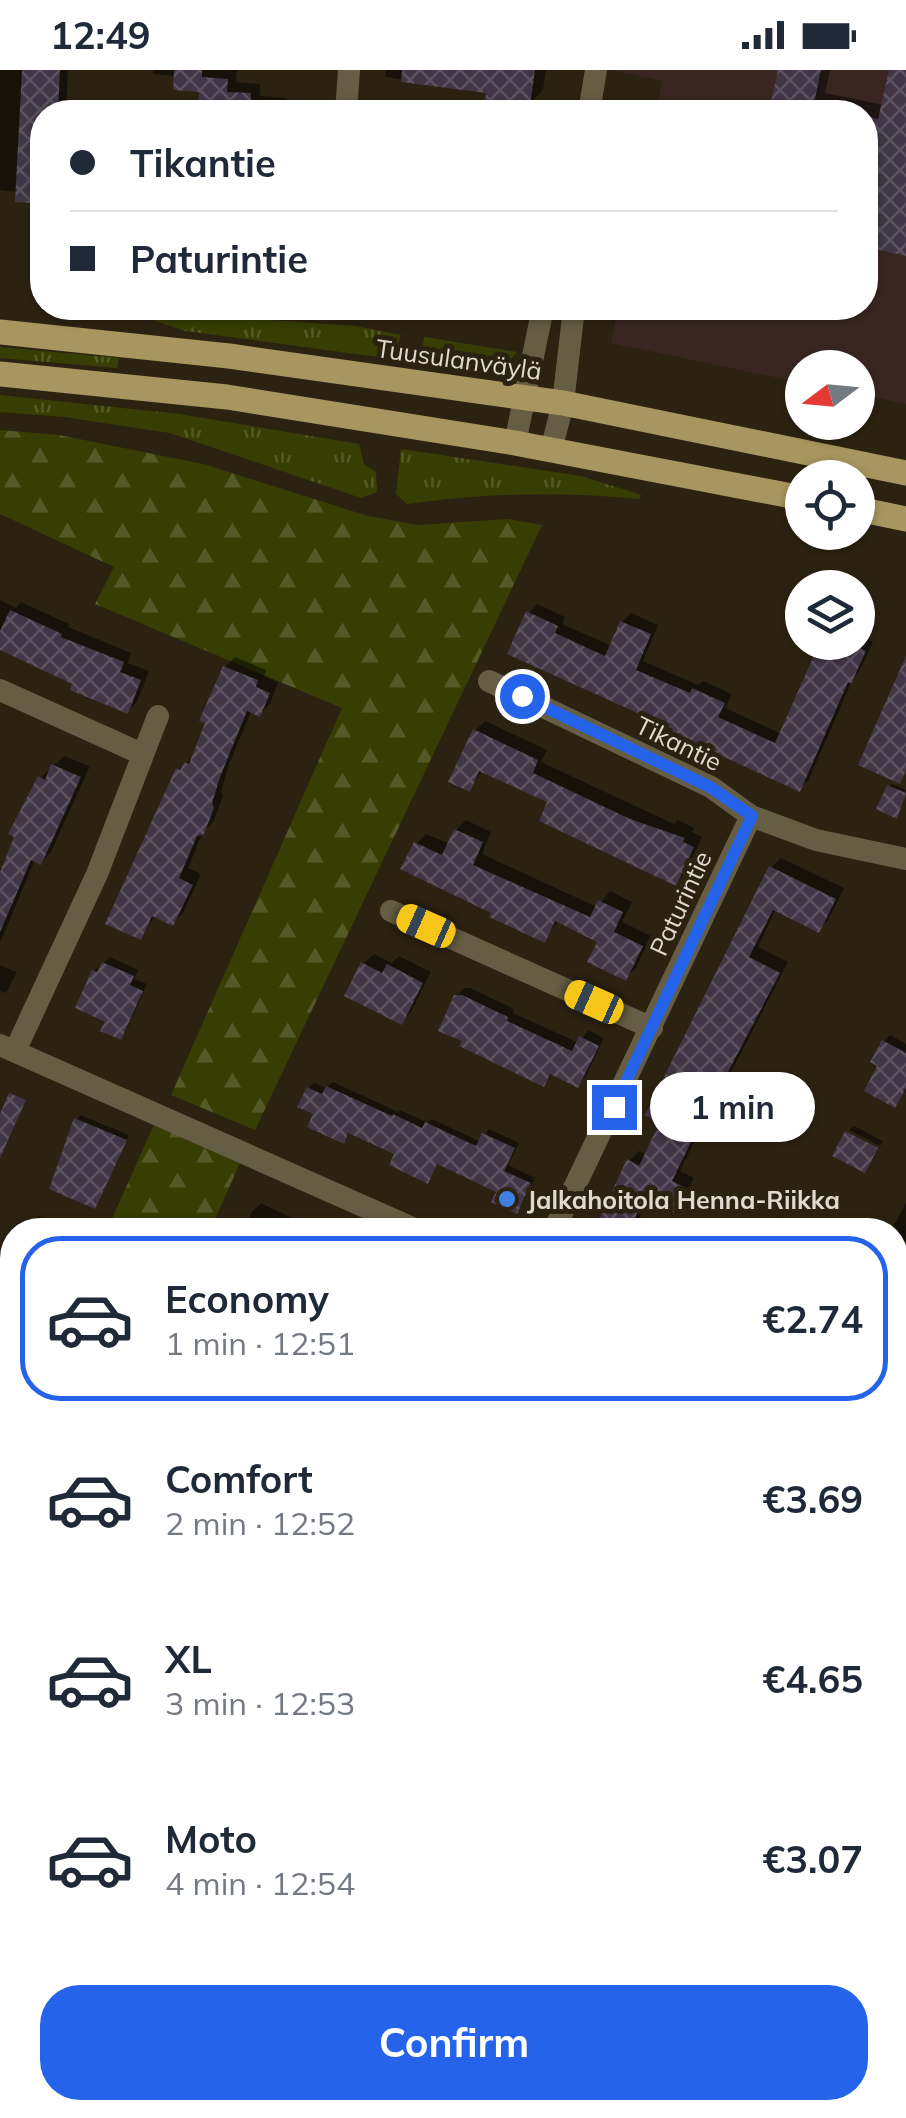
<!DOCTYPE html>
<html lang="en">
<head>
<meta charset="utf-8">
<style>
	:root { --surface:#fff; --page:#f6f6f7; --text:#1f2937; --muted:#747a83; --line:#e0e1e3; --accent:#2563eb }
	body { margin:0; font-family:Mulish,sans-serif; background:var(--page); color:var(--text); height:100vh; display:flex; flex-direction:column; font-size:38px; white-space:nowrap }
	* { box-sizing:border-box; margin:0 }
	p { font-size:32px; color:var(--muted) }
	.icon { flex:none; width:55px; height:55px; fill:none; stroke:currentColor; stroke-width:2; stroke-linecap:round; stroke-linejoin:round }
	.map { position:relative; flex:1; overflow:hidden }
	.sheet { position:absolute; left:0px; top:1148px; width:908px; height:902px; display:flex; flex-direction:column; background:var(--surface); border-radius:40px 40px 0 0; box-shadow:0 2px 8px #0004 }
	.sheet>* { flex:none }
	.hud { position:absolute; left:30px; top:30px; width:848px; height:220px; border-radius:40px; box-shadow:0 2px 8px #0004; display:grid; align-content:center; height:220px; padding:0 40px; background:var(--surface) }
	.needle { width:65px; rotate:254deg }
	.tools { position:absolute; left:785px; top:280px; display:grid; gap:20px }
	.tools a { display:grid; place-items:center; width:90px; height:90px; border-radius:50%; background:var(--surface); box-shadow:0 2px 8px #0004; font-size:50px }
	.end { position:absolute; width:45px; height:45px; margin:-22px; border:12px solid #2563eb; background:#fff; box-shadow:0 0 0 5px #fff }
	.from { border-radius:50% }
	.bubble { position:absolute; height:70px; border-radius:35px; background:var(--surface); box-shadow:0 2px 8px #0004; font-size:32px; font-weight:700; line-height:70px; text-align:center }
	.car { position:absolute; width:30px; height:60px; margin:-30px -15px; border-radius:12px; box-shadow:0 0 8px 2px #0007; background:linear-gradient(#f5c518 24%,#345 0 40%,#f5c518 0 76%,#345 0 86%,#f5c518 0) }
	.hud b { display:flex; align-items:center; gap:35px; height:95px; font-size:38px }
	.hud b+b { border-top:2px solid var(--line) }
	.hud i { width:25px; height:25px; background:var(--text) }
	ul { padding:18px 0 0; list-style:none }
	li { display:flex; align-items:center; gap:30px; height:165px; margin:0 20px 15px; padding:0 20px; border:5px solid transparent; border-radius:40px }
	li div { flex:1 }
	li b { display:block; font-size:38px }
	li em { font-style:normal; font-weight:700 }
	li.selected { border-color:var(--accent) }
	li>.icon { width:90px; height:90px; stroke-width:1.5 }
	.button { display:flex; gap:20px; margin-top:auto; padding:20px 40px }
	.button a { flex:1; height:115px; border-radius:40px; background:var(--accent); color:#fff; font-size:40px; font-weight:700; line-height:115px; text-align:center }
	.status { display:flex; justify-content:space-between; align-items:center; height:70px; padding:0 50px; background:var(--surface); direction:ltr }
	.status svg { height:28px; fill:currentColor }
	.map>svg:first-child { display:block }
	.commercial { fill:#392621 }
	.grass { fill:url(#grass-tufts) }
	.forest { fill:url(#forest-firs) }
	.shadow { fill:#0007 }
	.building { fill:url(#building-cross-hatch) }
	.lines { fill:none; stroke-linecap:round; stroke-linejoin:round }
	.minor-tunnel { stroke:#473e2e; stroke-width:22; stroke-dasharray:22 11; stroke-linecap:butt }
	.minor { stroke:#655e44; stroke-width:22 }
	.major { stroke:#a7965f; stroke-width:25 }
	.route { stroke:#2563eb; stroke-width:12 }
	.shop-dot { fill:#3f7fe0; stroke:#2c2211; stroke-width:4 }
	.labels { text-anchor:middle; dominant-baseline:central; stroke-width:10; stroke-linejoin:round; paint-order:stroke }
	.street-label { font-size:25px; fill:#e1dacf; stroke:#2c2211 }
	.poi-label { font-size:25px; font-weight:bold; fill:#e1dacf; stroke:#2c2211; text-anchor:start }
</style>
</head>
<body>
<div class="status"><b>12:49</b><svg viewBox="0 0 49 12"><path d="M0 12V9h3v3zM5 12V6h3v6zM10 12V3h3v9zM15 12V0h3v12zM26 1h20v11H26zM47 4h2v5h-2z"/></svg></div>
<div class="map">
<svg width="906" height="2048" viewBox="0 0 906 2048">
	<defs>
		<pattern id="grass-tufts" width="24" height="20" patternUnits="userSpaceOnUse" patternTransform="scale(2.5)"><rect width="24" height="20" fill="#363e03"/><path d="M3 7l-1-3M5 7V3M7 7l1-3M15 17l-1-3M17 17v-4M19 17l1-3" fill="none" stroke="#535927"/></pattern>
		<pattern id="forest-firs" width="22" height="20" patternUnits="userSpaceOnUse" patternTransform="scale(2.5)"><rect width="22" height="20" fill="#363e03"/><path d="M5 1l3.5 6h-7zM16 11l3.5 6h-7z" fill="#535927"/></pattern>
		<pattern id="building-cross-hatch" width="8" height="8" patternUnits="userSpaceOnUse" patternTransform="scale(2.5)"><rect width="8" height="8" fill="#413646"/><path d="M0 0l8 8M0 8l8-8" fill="none" stroke="#5c5260"/></pattern>
	</defs>
	<rect width="100%" height="100%" fill="#2c2211"/>
	<path class="commercial" d="M611 0H906V334L858 324V298H802V313L611 273 618 238H865V42H656L662 11Z"/>
	<path class="grass" d="M120 239 355 256 401 265 393 289 185 261Z
		M424 267 517 282C512 287 507 296 500 299 476 310 444 298 421 292Z
		M0 277 119 288 117 298 0 288Z
		M0 325 179 344 359 374 364 394 376 402 377 422 361 428 170 363 64 347 0 342Z
		M401 379 581 406 641 425 640 429C562 421 484 423 407 434L396 424Z"/>
	<path class="forest" d="M0 360 59 365 203 394 368 446 418 455 508 449 542 455 255 1060 171 1025 342 638 95 534 114 497 0 444Z
		M156 1050 241 1091 210 1160H107Z
		M12 1369V1860L0 1854V1397Z"/>
	<path class="shadow" d="M0 0H68L66 42H42V131L18 130V122L0 120Z
		M153 0H237L236 12 260 14V26L287 28 286 42H223V35L202 19 176 6 153 4Z
		M386 0H546L543 20 529 34 489 21 385 7Z
		M780 0H830L825 23 884 35 891 0H906V183L865 174V42H771Z
		M0 530 16 538 21 532 69 554 68 557 131 583 128 593 149 601 137 632 128 641 0 577Z
		M537 534 565 547 562 554 612 576 622 552 631 543 658 555 643 591 698 615 703 611 732 624 725 638 782 664 823 572H858V565L873 572 859 602 853 609 808 711 799 719 677 658 529 543Z
		M235 587 266 600 264 606 278 612 270 634 260 644 252 640 229 694 221 722 223 726 214 751 203 762 188 798 201 804 183 843 173 853 156 845 140 867 178 700 194 686 225 597Z
		M485 651 547 680 541 692 674 754 678 750 694 758 692 762 702 767 686 803 676 813 551 731 483 700 469 719 475 661Z
		M64 686 90 696 51 782 41 792 35 790 0 873V798L4 799 40 708Z
		M892 714 906 720 899 743 889 717Z
		M466 750 491 762 482 784 597 837 610 821 632 832 622 852 651 866 636 898 625 908 600 871 559 850 544 870 495 841 416 774 426 764 450 774 456 760Z
		M781 788 844 818 828 850 818 860 776 839 758 877 788 892 726 1012 743 1021 735 1036 725 1046 714 1041 706 1056 697 1066 680 1101 694 1108 683 1130 673 1140 648 1127 635 1160H592L604 1144 629 1091 639 1081 647 1085 771 798Z
		M374 884 392 893 399 886 431 902 411 942 401 952 363 894Z
		M110 887 138 900 134 909 147 914 126 961 120 967 94 901Z
		M0 895 17 902 6 923 0 921Z
		M465 918H470L514 939 513 943 579 973 588 960 604 968 585 1008 578 1015 553 1003 544 1014 456 926Z
		M890 965 906 974V1020L895 1035 880 995 884 972Z
		M333 1012 398 1042 400 1040 428 1053 432 1049 481 1072 489 1059 519 1073 508 1095 535 1108 521 1136 516 1141 499 1121 439 1092 427 1111 397 1083 350 1061 343 1071 317 1043 309 1018 314 1013 326 1018Z
		M80 1045 129 1065 94 1136 77 1049Z
		M854 1056 883 1071 880 1076 849 1060Z
		M261 1133 316 1160H244L252 1142Z
		M906 1133V1193L896 1203 895 1160H891Z
		M39 1146 72 1160H30Z
		M779 1147 804 1160H767Z
		M12 1198V1216L6 1212Z
		M12 1224V1289L0 1297V1233Z
		M895 1263 906 1269V1339L895 1334Z
		M906 1450V1483L895 1476V1469Z
		M906 1492V1546L895 1540V1508Z
		M895 1607 906 1613V1620L895 1640Z
		M895 1670 906 1676V1724L895 1718Z
		M895 1799 906 1805V1821L895 1838Z
		M895 1881 903 1885 895 1900Z
		M0 1886 12 1892V1942L0 1936Z
		M906 1999V2048H888L893 2041 887 2038H895V2014Z
		M191 2038H233L228 2048H205L189 2041Z
		M321 2038H363L356 2048H315Z
		M473 2038H518L511 2048H467Z
		M569 2038H603L598 2048H563Z
		M714 2038H749L766 2048H707Z"/>
	<path class="building" d="M22 0H60L58 42H42V134L15 132Z
		M174 0H202V7L228 9 227 22 251 23 250 42H221V37L198 36 199 22 173 20Z
		M402 0H535L530 36 485 30 486 23 401 12Z
		M778 0H821L812 42H769Z
		M889 0H906V186L865 177V46L878 49Z
		M10 540 62 564 61 567 124 592 120 602 141 610 128 644 70 620 72 614 0 580V561Z
		M526 541 558 556 555 563 605 586 620 551 651 564 636 600 690 623 692 618 725 633 718 647 775 673 820 572H847L866 581 851 614 848 612 800 722 672 663 673 659 507 584Z
		M906 586V701L900 714 858 695Z
		M223 596 258 610 256 617 270 623 260 647 247 641 220 707 212 733 214 738 204 764 197 766 179 808 193 815 173 856 152 846 141 870 105 854 176 698 180 700 185 692 189 694 205 653 199 651Z
		M473 659 538 690 533 703 630 749 685 768 683 772 694 777 676 816 539 751 547 732 479 701 470 722 448 712Z
		M51 694 81 707 41 795 31 790 0 862V802L14 767 8 764 38 706 45 710Z
		M887 715 906 723 897 749 876 739Z
		M454 759 483 772 473 795 590 847 598 830 623 842 614 862 643 876 626 911 587 892 597 872 555 851 545 873 489 847 491 843 400 799 414 772 442 785Z
		M769 796 836 829 819 863 773 840 749 887 780 903 717 1023 734 1031 725 1049 710 1042 696 1070 693 1068 672 1111 686 1118 674 1143 644 1128 630 1160H594L627 1089 639 1096 660 1052 645 1045Z
		M102 892 134 906 130 915 143 921 121 970 100 961 105 952 75 938 92 900 97 902Z
		M361 892 382 903 387 894 423 913 402 955 344 926Z
		M454 925H462L508 947 507 951 572 981 579 966 599 976 578 1018 550 1004 544 1017 459 976 462 971 438 961Z
		M882 970 906 983V1018L895 1038 864 1021 877 996 870 992Z
		M326 1016 392 1046 393 1044 422 1058 425 1052 476 1076 482 1063 515 1078 504 1101 531 1113 517 1144 491 1132 496 1122 437 1094 428 1114 389 1095 394 1084 348 1063 344 1074 307 1057 313 1044 297 1037 307 1017 322 1024Z
		M9 1023 26 1030 0 1088V1044Z
		M74 1048 127 1070 95 1139 49 1119Z
		M845 1061 878 1078 865 1103 832 1086Z"/>
	<g class="lines">
		<path class="minor-tunnel" d="M839 42V41"/>
		<path class="minor" d="M346 42 349 0
			M589 42 596 0
			M515 373 543 238
			M551 381 563 333 574 238
			M489 611 711 717 751 746 816 770 906 789
			M0 620 142 684
			M391 841 652 958
			M0 975 417 1160
			M15 981 97 804 158 646
			M554 1160 751 746
			M895 1397 902 1385
			M0 2038 64 2043 77 2048
			M275 2048 280 2038
			M844 2048 849 2038"/>
		<path class="major" d="M0 262 229 286 563 333 906 403
			M0 304 227 327 515 373 802 428
			M858 439 906 449"/>
	</g>
	<g class="lines">
		<path class="route" d="M522 626 710 717 752 746 614 1037"/>
	</g>
	<circle class="shop-dot" cx="507" cy="1129" r="10"/>
	<g class="labels">
		<g class="street-label">
			<text transform="translate(459 289) rotate(8)">Tuusulanväylä</text>
			<text transform="translate(679 673) rotate(26)">Tikantie</text>
			<text transform="translate(680 833) rotate(-65)">Paturintie</text>
		</g>
		<g class="poi-label">
			<text x="527" y="1129">Jalkahoitola Henna-Riikka</text>
		</g>
	</g>
</svg>
<div class="tools">
<a><svg class="needle" viewBox="-14 -14 28 28"><path d="M0-13l5 13h-10z" fill="#e53935"/><path d="M0 13l5-13h-10z" fill="#747a83"/></svg></a>
<a><svg class="icon" aria-label="locate" viewBox="0 0 24 24"><circle cx="12" cy="12" r="6"/><path d="M12 2v4M12 18v4M2 12h4M18 12h4"/></svg></a>
<a><svg class="icon" aria-label="layers" viewBox="0 0 24 24"><path d="M12 4l9 5-9 5-9-5zM3 14l9 5 9-5"/></svg></a>
</div>
<i class="end from" style="left:522px;top:626px"></i>
<i class="end" style="left:614px;top:1037px"></i>
<div class="bubble" style="left:650px;top:1002px;width:165px">1 min</div>
<i class="car" style="left:426px;top:856px;rotate:294deg"></i>
<i class="car" style="left:594px;top:932px;rotate:294deg"></i>
<div class="hud">
<b><i class="from"></i>Tikantie</b>
<b><i></i>Paturintie</b>
</div>
<section class="sheet">
<ul>
<li class="selected"><svg class="icon" aria-label="car" viewBox="0 0 24 24"><path d="M5 17H2v-5l4-1 3-4h7l3 4 3 1v5h-3M9 17h6M6 11h13"/><circle cx="7" cy="17" r="2"/><circle cx="17" cy="17" r="2"/></svg><div><b>Economy</b><p>1 min · 12:51</p></div><em>€2.74</em></li>
<li><svg class="icon" aria-label="car" viewBox="0 0 24 24"><path d="M5 17H2v-5l4-1 3-4h7l3 4 3 1v5h-3M9 17h6M6 11h13"/><circle cx="7" cy="17" r="2"/><circle cx="17" cy="17" r="2"/></svg><div><b>Comfort</b><p>2 min · 12:52</p></div><em>€3.69</em></li>
<li><svg class="icon" aria-label="car" viewBox="0 0 24 24"><path d="M5 17H2v-5l4-1 3-4h7l3 4 3 1v5h-3M9 17h6M6 11h13"/><circle cx="7" cy="17" r="2"/><circle cx="17" cy="17" r="2"/></svg><div><b>XL</b><p>3 min · 12:53</p></div><em>€4.65</em></li>
<li><svg class="icon" aria-label="car" viewBox="0 0 24 24"><path d="M5 17H2v-5l4-1 3-4h7l3 4 3 1v5h-3M9 17h6M6 11h13"/><circle cx="7" cy="17" r="2"/><circle cx="17" cy="17" r="2"/></svg><div><b>Moto</b><p>4 min · 12:54</p></div><em>€3.07</em></li>
</ul>
<div class="button"><a>Confirm</a></div>
</section>
</div>
</body>
</html>
